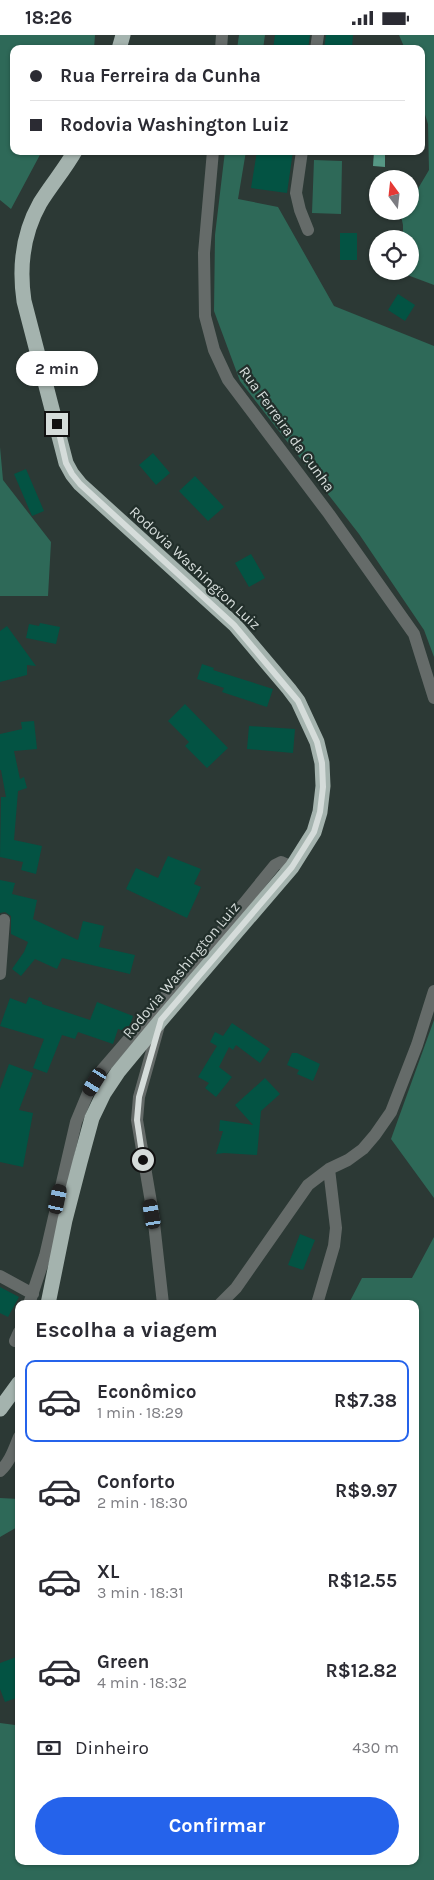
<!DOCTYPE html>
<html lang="pt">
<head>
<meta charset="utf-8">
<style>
	:root { --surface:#fff; --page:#f2f2f3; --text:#2b2b33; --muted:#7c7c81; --line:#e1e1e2; --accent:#2563eb }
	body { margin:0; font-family:Karla,sans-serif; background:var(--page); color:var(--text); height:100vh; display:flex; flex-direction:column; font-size:19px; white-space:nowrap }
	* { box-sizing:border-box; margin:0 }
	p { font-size:16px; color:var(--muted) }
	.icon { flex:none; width:28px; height:28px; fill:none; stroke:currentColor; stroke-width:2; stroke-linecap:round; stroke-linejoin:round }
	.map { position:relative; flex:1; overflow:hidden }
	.panel { position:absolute; left:15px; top:1265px; width:404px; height:565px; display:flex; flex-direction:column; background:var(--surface); border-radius:10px; box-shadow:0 1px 4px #0004 }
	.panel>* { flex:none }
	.banner { position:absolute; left:10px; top:10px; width:415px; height:110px; border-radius:10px; box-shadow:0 1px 4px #0004; display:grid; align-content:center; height:110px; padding:0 20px; background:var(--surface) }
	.needle { width:32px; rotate:345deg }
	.controls { position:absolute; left:369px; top:135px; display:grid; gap:10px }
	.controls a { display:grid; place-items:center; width:50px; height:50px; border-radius:50%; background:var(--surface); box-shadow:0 1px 4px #0004; font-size:25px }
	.end { position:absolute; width:22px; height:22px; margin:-11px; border:6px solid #d5dcda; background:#111; box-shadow:0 0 0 2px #111 }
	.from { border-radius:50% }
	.bubble { position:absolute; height:35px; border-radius:18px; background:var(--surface); box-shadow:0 1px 4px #0004; font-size:16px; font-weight:700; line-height:35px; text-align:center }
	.car { position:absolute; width:15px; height:30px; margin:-15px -8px; border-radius:6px; box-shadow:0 0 4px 1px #0007; background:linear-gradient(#222 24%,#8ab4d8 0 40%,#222 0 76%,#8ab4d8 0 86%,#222 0) }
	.banner b { display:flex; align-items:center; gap:18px; height:48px; font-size:19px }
	.banner b+b { border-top:1px solid var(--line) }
	.banner i { width:12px; height:12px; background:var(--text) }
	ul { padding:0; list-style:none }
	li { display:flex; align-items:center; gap:15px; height:82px; margin:0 10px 8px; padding:0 10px; border:2px solid transparent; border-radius:10px }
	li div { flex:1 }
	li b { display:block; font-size:19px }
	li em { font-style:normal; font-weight:700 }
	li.current { border-color:var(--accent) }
	li>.icon { width:45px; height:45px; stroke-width:1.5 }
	h2 { padding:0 20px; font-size:22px; line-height:60px }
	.pay { display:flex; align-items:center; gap:12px; height:55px; padding:0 20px; font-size:19px }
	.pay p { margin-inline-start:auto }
	.button { display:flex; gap:10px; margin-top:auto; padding:10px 20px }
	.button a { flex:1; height:58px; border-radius:30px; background:var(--accent); color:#fff; font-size:20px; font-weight:700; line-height:58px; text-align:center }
	.status { display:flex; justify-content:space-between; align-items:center; height:35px; padding:0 25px; background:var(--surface); direction:ltr }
	.status svg { height:14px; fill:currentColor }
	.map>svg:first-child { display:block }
	.green { fill:#2e6958 }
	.water { fill:#569885 }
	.building { fill:#035343 }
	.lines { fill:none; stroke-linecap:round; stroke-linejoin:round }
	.minor { stroke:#656b69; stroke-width:12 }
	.highway { stroke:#a4b3ae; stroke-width:15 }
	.route { stroke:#d5dcda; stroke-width:6 }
	.labels { text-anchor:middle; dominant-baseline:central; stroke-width:4.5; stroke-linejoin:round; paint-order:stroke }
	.street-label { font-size:15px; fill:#d5dcda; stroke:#222f2b }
</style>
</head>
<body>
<div class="status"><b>18:26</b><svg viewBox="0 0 49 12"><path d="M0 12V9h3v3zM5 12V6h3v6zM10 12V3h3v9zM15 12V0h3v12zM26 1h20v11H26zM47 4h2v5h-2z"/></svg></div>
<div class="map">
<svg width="434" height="1845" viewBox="0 0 434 1845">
	<rect width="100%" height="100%" fill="#2c3935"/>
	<path class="green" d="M0 0H95L94 14H14V116H42L11 174 0 165Z
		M239 0H265L263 14H237Z
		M399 0H434V250L402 238V236H410V204H403V190L400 176H410V164L413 162 429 135 428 89 421 67V14H405Z
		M225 116H246L238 164 278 172 334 271 434 311V622L424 595 359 499 240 346 214 276 215 200Z
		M314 125 342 126 341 179 312 178Z
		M0 412 3 445 51 507 48 561H0Z
		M434 985V1163L391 1104Z
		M434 1202V1845H0V1688L15 1690 19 1687V1826H415V1269L349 1268 362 1243H412Z
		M0 1463 19 1464V1491L0 1502Z"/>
	<path class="water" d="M374 116H385V132L373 131Z"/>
	<path class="building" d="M275 0H310L308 14H273Z
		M326 0H353L352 14H324Z
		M257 116H293L287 158 251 153Z
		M340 198H357V225H340Z
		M398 259 415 270 405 286 388 275Z
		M153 418 170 438 156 450 139 430Z
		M26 434 44 476 32 481 14 439Z
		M195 441 224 472 208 486 179 456Z
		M251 519 265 543 249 552 235 528Z
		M40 588 60 592 56 609 26 603 29 589 39 591Z
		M7 591 36 631 27 630V640L0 647V596Z
		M202 629 214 633 213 635 273 654 267 672 222 657 224 653 197 644Z
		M185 669 228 713 207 733 185 711 189 707 168 686Z
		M34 686 37 714 14 716 20 744 24 742 27 753 18 756 14 805 42 811 36 839 21 835 23 827 0 822 1 762H6L1 735H0V699L22 694 21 687Z
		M249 691 295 694 293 718 247 714Z
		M168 821 201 834 194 849 201 852 187 883 126 854 136 833 158 843Z
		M0 845 15 848 12 859 37 865 33 884 78 905 83 886 104 891 99 912 135 920 130 939 62 923 57 934 35 924 21 941 12 934 24 917 28 907 11 899V881L5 877 0 878Z
		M29 962 42 967V969L90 985 97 967 133 981 130 991 125 996 118 994 113 1009 78 997 75 1004 62 1000 47 1038 33 1033 44 1004 0 991 10 963 26 969Z
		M232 988 270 1014 260 1028 236 1010 233 1015 229 1012 219 1032 232 1042 216 1062 205 1053 209 1048 198 1042 217 1011 210 1007 215 997 223 1001Z
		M292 1018H297L320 1029 313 1046 297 1039 299 1035 287 1030Z
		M9 1029 33 1038 19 1075 33 1078 23 1132 0 1127V1054Z
		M265 1043 280 1059 261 1076 257 1120 224 1118 216 1119 223 1096H219L220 1085 253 1090 235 1070Z
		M300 1199 315 1205 303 1235 288 1230Z
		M0 1252 19 1262 8 1282 0 1278Z
		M19 1621V1662L5 1667 0 1654V1628Z"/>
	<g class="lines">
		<path class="minor" d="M221 14 222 0
			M316 14 318 0
			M213 116 204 218 205 281 214 315 228 345 329 479 414 599 434 663
			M302 116 296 158 300 175 308 195
			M0 939 4 885
			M160 987 139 1062 137 1085 153 1179 163 1269
			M0 1241 33 1259
			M29 1269 45 1221 76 1087 88 1058 102 1035 215 904 275 830 281 827 292 832
			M220 1269 236 1253 308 1150 329 1134 348 1125 363 1114 375 1100 391 1077 417 1010 434 956
			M317 1269 334 1211 336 1193 329 1134
			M15 1306 19 1297
			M0 1436C10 1427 14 1414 19 1402"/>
		<path class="highway" d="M119 14 123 0
			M48 1269 65 1185 80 1127 92 1083 104 1058 118 1037 161 985 292 832 314 797 320 777 323 751 322 728 317 707 298 666 289 654 235 590 80 449 72 439 66 428 24 266C19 232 23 198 40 168 51 150 65 134 75 116
			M0 1374 19 1348"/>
	</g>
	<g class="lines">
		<path class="route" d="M57 389 66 428 72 439 80 449 234 590 298 666 317 707 322 728 323 752 320 777 314 797 292 832 161 985 139 1062 137 1085 143 1125"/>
	</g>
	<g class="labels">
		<g class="street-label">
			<text transform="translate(287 394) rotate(54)">Rua Ferreira da Cunha</text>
			<text transform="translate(195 533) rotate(43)">Rodovia Washington Luiz</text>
			<text transform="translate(181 935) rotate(-50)">Rodovia Washington Luiz</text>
		</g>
	</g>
</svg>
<div class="controls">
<a><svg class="needle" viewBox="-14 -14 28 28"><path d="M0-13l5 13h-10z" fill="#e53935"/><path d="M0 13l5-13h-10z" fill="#7c7c81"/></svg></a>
<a><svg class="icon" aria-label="locate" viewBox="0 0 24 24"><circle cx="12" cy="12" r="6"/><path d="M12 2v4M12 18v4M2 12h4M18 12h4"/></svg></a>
</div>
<i class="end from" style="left:143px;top:1125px"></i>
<i class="end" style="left:57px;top:389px"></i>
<div class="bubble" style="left:16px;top:316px;width:82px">2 min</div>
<i class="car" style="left:95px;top:1047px;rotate:212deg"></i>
<i class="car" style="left:58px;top:1164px;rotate:12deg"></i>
<i class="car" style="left:152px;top:1179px;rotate:350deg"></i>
<div class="banner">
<b><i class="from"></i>Rua Ferreira da Cunha</b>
<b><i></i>Rodovia Washington Luiz</b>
</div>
<section class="panel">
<h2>Escolha a viagem</h2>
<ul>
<li class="current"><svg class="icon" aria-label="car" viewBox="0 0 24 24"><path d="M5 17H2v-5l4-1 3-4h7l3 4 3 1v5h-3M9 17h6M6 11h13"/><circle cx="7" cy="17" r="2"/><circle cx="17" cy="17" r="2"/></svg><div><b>Econômico</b><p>1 min · 18:29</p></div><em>R$7.38</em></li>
<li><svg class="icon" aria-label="car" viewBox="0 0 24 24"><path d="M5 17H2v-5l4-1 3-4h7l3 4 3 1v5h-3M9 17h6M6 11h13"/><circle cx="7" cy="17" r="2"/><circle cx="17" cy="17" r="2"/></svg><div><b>Conforto</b><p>2 min · 18:30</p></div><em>R$9.97</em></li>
<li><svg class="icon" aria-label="car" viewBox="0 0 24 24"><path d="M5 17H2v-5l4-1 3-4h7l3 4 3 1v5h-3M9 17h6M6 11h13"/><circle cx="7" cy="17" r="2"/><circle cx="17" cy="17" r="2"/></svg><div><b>XL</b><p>3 min · 18:31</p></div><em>R$12.55</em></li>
<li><svg class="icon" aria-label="car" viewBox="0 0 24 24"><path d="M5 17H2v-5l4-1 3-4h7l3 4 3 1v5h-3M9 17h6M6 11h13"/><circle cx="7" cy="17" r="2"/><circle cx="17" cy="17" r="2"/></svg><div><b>Green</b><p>4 min · 18:32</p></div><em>R$12.82</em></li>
</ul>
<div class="pay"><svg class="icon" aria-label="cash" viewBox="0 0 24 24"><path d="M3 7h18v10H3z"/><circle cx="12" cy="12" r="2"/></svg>Dinheiro<p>430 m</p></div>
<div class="button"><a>Confirmar</a></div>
</section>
</div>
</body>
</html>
